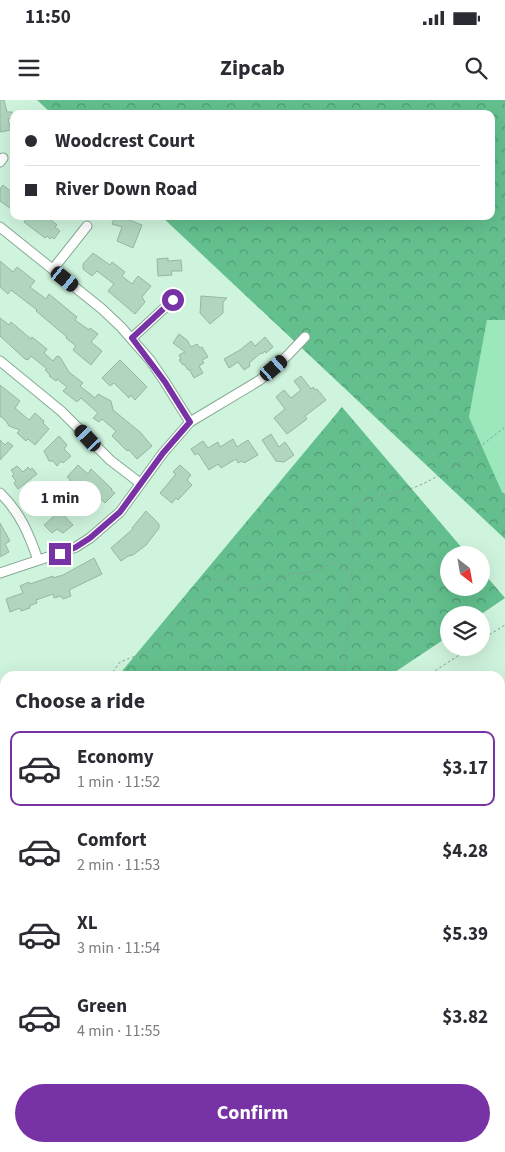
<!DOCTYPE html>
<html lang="en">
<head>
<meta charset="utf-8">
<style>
	:root { --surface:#fff; --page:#f7f7f7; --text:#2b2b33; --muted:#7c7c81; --line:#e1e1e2; --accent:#7732a6 }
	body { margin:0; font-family:"Source Sans 3",sans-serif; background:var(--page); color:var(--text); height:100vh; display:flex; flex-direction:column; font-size:19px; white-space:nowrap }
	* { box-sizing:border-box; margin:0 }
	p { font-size:16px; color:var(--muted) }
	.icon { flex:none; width:28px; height:28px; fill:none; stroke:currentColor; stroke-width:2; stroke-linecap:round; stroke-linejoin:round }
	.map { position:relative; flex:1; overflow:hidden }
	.details { position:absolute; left:0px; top:571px; width:505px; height:481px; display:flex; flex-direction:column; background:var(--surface); border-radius:15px 15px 0 0; box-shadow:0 5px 20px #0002 }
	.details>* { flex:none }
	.hud { position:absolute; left:10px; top:10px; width:485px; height:110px; border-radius:10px; box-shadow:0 5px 20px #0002; display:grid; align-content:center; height:110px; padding:0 15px; background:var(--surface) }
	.needle { width:32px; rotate:149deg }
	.buttons { position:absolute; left:440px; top:446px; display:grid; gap:10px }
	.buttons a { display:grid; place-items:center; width:50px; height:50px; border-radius:50%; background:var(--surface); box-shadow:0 5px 20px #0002; font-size:25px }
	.end { position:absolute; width:22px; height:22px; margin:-11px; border:6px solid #7732a6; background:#fff; box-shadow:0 0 0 2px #fff }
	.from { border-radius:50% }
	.bubble { position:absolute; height:35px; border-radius:18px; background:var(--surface); box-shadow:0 5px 20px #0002; font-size:16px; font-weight:700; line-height:35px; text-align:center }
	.car { position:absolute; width:15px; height:30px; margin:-15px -8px; border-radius:6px; box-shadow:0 0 4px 1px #0007; background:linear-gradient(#222 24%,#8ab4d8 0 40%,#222 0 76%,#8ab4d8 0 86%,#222 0) }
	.hud b { display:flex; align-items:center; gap:18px; height:48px; font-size:19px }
	.hud b+b { border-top:1px solid var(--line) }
	.hud i { width:12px; height:12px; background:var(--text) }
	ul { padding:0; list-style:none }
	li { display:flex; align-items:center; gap:15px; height:75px; margin:0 10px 8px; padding:0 5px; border:2px solid transparent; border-radius:10px }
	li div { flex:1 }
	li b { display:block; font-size:19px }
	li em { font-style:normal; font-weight:700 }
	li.on { border-color:var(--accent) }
	li>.icon { width:45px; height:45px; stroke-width:1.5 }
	h2 { padding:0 15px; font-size:22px; line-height:60px }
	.primary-button { display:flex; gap:10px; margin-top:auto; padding:10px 15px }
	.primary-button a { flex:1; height:58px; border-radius:30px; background:var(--accent); color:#fff; font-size:20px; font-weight:700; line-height:58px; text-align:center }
	.status { display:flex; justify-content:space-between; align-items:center; height:35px; padding:0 25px; background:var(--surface); direction:ltr }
	.status svg { height:14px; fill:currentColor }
	header { display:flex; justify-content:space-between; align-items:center; height:65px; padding:0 15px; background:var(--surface); font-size:22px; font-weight:700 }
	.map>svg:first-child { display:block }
	.green { fill:#9ae8bb }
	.forest { fill:url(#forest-crowns) }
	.building { fill:#b1d6bf; stroke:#94b7a2 }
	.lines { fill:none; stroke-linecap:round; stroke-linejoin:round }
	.street-casing { stroke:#87aa94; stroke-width:11 }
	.path { stroke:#85a190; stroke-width:1; stroke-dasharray:2.5 2.5; stroke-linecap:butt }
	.street { stroke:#fff; stroke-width:9 }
	.route { stroke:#7732a6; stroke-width:6 }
</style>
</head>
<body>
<div class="status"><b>11:50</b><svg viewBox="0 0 49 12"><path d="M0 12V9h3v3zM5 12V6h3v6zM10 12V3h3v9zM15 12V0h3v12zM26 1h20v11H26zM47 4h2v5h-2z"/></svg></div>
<header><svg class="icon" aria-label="menu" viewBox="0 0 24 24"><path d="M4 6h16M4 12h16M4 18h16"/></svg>Zipcab<svg class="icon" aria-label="search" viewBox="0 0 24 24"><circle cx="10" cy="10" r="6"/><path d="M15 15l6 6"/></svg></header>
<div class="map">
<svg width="505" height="1052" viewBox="0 0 505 1052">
	<defs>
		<pattern id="forest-crowns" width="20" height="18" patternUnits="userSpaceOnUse" patternTransform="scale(1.25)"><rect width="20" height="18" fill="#63c08e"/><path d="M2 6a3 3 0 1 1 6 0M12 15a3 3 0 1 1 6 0" fill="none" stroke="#509c73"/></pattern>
	</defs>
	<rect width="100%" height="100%" fill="#cff4dd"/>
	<path class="green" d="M487 220H505V394L502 392 469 317Z"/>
	<path class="forest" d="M37 0H505V220H487L469 317 502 392 505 394V439L161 116H491V14H52Z
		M342 307 468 455H449V488H481V470L505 498 480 515H449V536L389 576H118Z"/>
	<path class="building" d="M0 0H4L7 12H12L13 18 8 19 11 30 0 32Z
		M3 85 14 94V103L10 108 0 101V89Z
		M29 116H54L51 120 57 125 55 127 60 131 54 139 52 137 50 139 47 136 45 138 24 122Z
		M115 116H119L142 125 133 148 117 141 122 127 112 124Z
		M93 153 110 165 112 162 125 172 122 176 132 184 138 176 151 186 142 197 145 202 135 214 108 191 114 184 97 171 92 176 83 169V164Z
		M168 158V161L181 160 182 171H171L172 175 158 176 157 159Z
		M0 161 13 172 17 167 35 181 30 187 46 199 49 194 77 217 75 220 89 230 90 228 98 234 91 242 102 251 91 265 73 250 76 246 66 238 67 237 36 211 37 210 11 190 8 194 0 187Z
		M201 196 227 198 223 202V213L210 224 200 213Z
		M0 218 9 225 11 222 31 239 32 237 47 249 44 253 53 261 57 256 60 257 69 272 83 283 80 286 95 298 98 294 111 301 113 310 140 332 152 346 137 359 129 350 127 351 112 336 116 331 102 319 99 322 93 318 98 313 81 298 77 302 63 291 67 287 57 279 56 281 49 276 50 275 45 270 47 269 31 256 28 260 25 259 0 236Z
		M179 234 187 240 191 247 197 244 200 248 202 247 208 257 202 260 204 263 199 266 203 273 194 278 189 269 188 270 184 264 183 265 179 260 181 259 179 255 185 252 173 243Z
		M265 237 273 247 266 253 265 251 262 254 261 253 249 263 250 266 244 270 238 262 229 268 224 259 240 250 251 241 255 246Z
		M120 260 147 287 135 300 131 295 129 298 114 283 110 286 102 278Z
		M301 276 311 289 313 287 315 290 317 289 326 300 305 316 307 319 287 334 274 318 285 309 276 297 284 290 291 298 301 290 294 281Z
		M0 285 20 301 15 308 29 320 35 313 44 321 43 323 49 329 35 345 28 339 26 341 17 333 20 330 9 326 6 321 0 316Z
		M271 334 279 347 285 342 294 355 284 362 276 361 262 340Z
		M59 336 67 345 64 349 71 356 63 363 61 361 57 366 53 361H49L44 351Z
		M233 339 237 347 248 340 258 355 244 363 242 361 238 363 236 359 221 368 218 364 209 370 198 353 195 355 191 349 203 341 208 348 218 342 220 347Z
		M0 340 5 345 8 342 13 346 0 360Z
		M78 365 88 374 91 369 112 389 111 390 115 393 105 403 87 386H86L78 394 69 386 70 379 67 377Z
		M180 365 191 375 187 380 192 385 178 400 176 398 172 403 160 393 176 374 173 372Z
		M17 366 23 372 28 367 30 370 32 368 37 374 18 389 14 383 16 381 12 376 14 374 11 370Z
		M45 383 53 399 39 406 35 398 30 401 25 393Z
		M60 411 73 425 63 433 57 429 52 433 44 425Z
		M146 411 159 424V428L146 445 133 455 128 456 121 461 111 448 133 429 132 428Z
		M0 423 10 441 5 444 9 452 0 457Z
		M94 458 102 474 69 490 71 496 63 499 61 496 54 498 53 494 36 500 37 503 29 506 30 508 21 511 20 508 10 512 6 499 23 493 20 486 29 482 30 484 53 476V478L63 475Z"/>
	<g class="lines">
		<defs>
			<path id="street" d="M0 62 3 58
				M0 127 102 209 121 227 150 260 165 282 190 322
				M53 169 87 126
				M132 238 173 200
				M0 261 61 311 110 360 140 383
				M0 393C20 412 29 434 38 460
				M0 473 60 453 76 447 90 438 120 412 163 353 190 322 260 280 287 256 305 237
				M500 691 505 689
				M500 941 505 952
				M500 1034H505
				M0 1051 6 1052
				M218 1052 219 1048
				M333 1052 334 1048"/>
		</defs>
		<use href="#street" class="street-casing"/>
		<path class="path" d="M481 540 505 525
			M110 576 120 562 148 551 171 528 199 491 214 479H225L239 488 253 489 280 480 289 474 313 472 334 462 343 467 351 475
			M344 576 352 469V436L355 404C377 394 398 394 418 386 450 372 478 348 505 327
			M427 576 470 548
			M500 643 505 640
			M0 645 5 644
			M0 712 5 710
			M0 823 5 821
			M0 888 5 889"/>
		<use href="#street" class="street"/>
	</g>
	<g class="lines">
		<path class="route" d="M60 454 76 447 90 438 120 412 163 353 190 322 165 282 132 238 173 200"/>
	</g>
</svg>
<div class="buttons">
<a><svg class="needle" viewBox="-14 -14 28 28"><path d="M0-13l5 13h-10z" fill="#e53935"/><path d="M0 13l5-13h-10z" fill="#7c7c81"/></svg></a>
<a><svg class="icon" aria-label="layers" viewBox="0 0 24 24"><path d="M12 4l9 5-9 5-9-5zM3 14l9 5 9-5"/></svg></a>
</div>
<i class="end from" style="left:173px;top:200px"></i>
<i class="end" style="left:60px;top:454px"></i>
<div class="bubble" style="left:19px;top:381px;width:82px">1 min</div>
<i class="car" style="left:65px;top:179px;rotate:129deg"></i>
<i class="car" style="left:274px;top:268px;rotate:49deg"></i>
<i class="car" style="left:88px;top:338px;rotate:317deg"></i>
<div class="hud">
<b><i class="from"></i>Woodcrest Court</b>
<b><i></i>River Down Road</b>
</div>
<section class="details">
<h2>Choose a ride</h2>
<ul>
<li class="on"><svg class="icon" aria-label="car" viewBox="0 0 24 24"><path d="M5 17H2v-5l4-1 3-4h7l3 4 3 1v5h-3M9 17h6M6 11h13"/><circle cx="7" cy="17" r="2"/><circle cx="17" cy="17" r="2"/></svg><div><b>Economy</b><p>1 min · 11:52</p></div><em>$3.17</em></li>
<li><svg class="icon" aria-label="car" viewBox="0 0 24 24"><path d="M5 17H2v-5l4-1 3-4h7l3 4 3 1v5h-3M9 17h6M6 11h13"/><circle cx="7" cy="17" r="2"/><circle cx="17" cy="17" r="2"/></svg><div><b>Comfort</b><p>2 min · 11:53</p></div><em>$4.28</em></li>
<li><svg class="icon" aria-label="car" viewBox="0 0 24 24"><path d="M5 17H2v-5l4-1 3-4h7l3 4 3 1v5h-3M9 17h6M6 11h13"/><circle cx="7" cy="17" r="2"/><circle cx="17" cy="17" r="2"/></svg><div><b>XL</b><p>3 min · 11:54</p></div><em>$5.39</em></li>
<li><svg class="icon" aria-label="car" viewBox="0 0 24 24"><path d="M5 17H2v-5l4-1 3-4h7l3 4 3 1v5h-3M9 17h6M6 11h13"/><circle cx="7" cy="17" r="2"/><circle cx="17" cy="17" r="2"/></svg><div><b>Green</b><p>4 min · 11:55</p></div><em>$3.82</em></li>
</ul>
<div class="primary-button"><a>Confirm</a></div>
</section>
</div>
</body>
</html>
